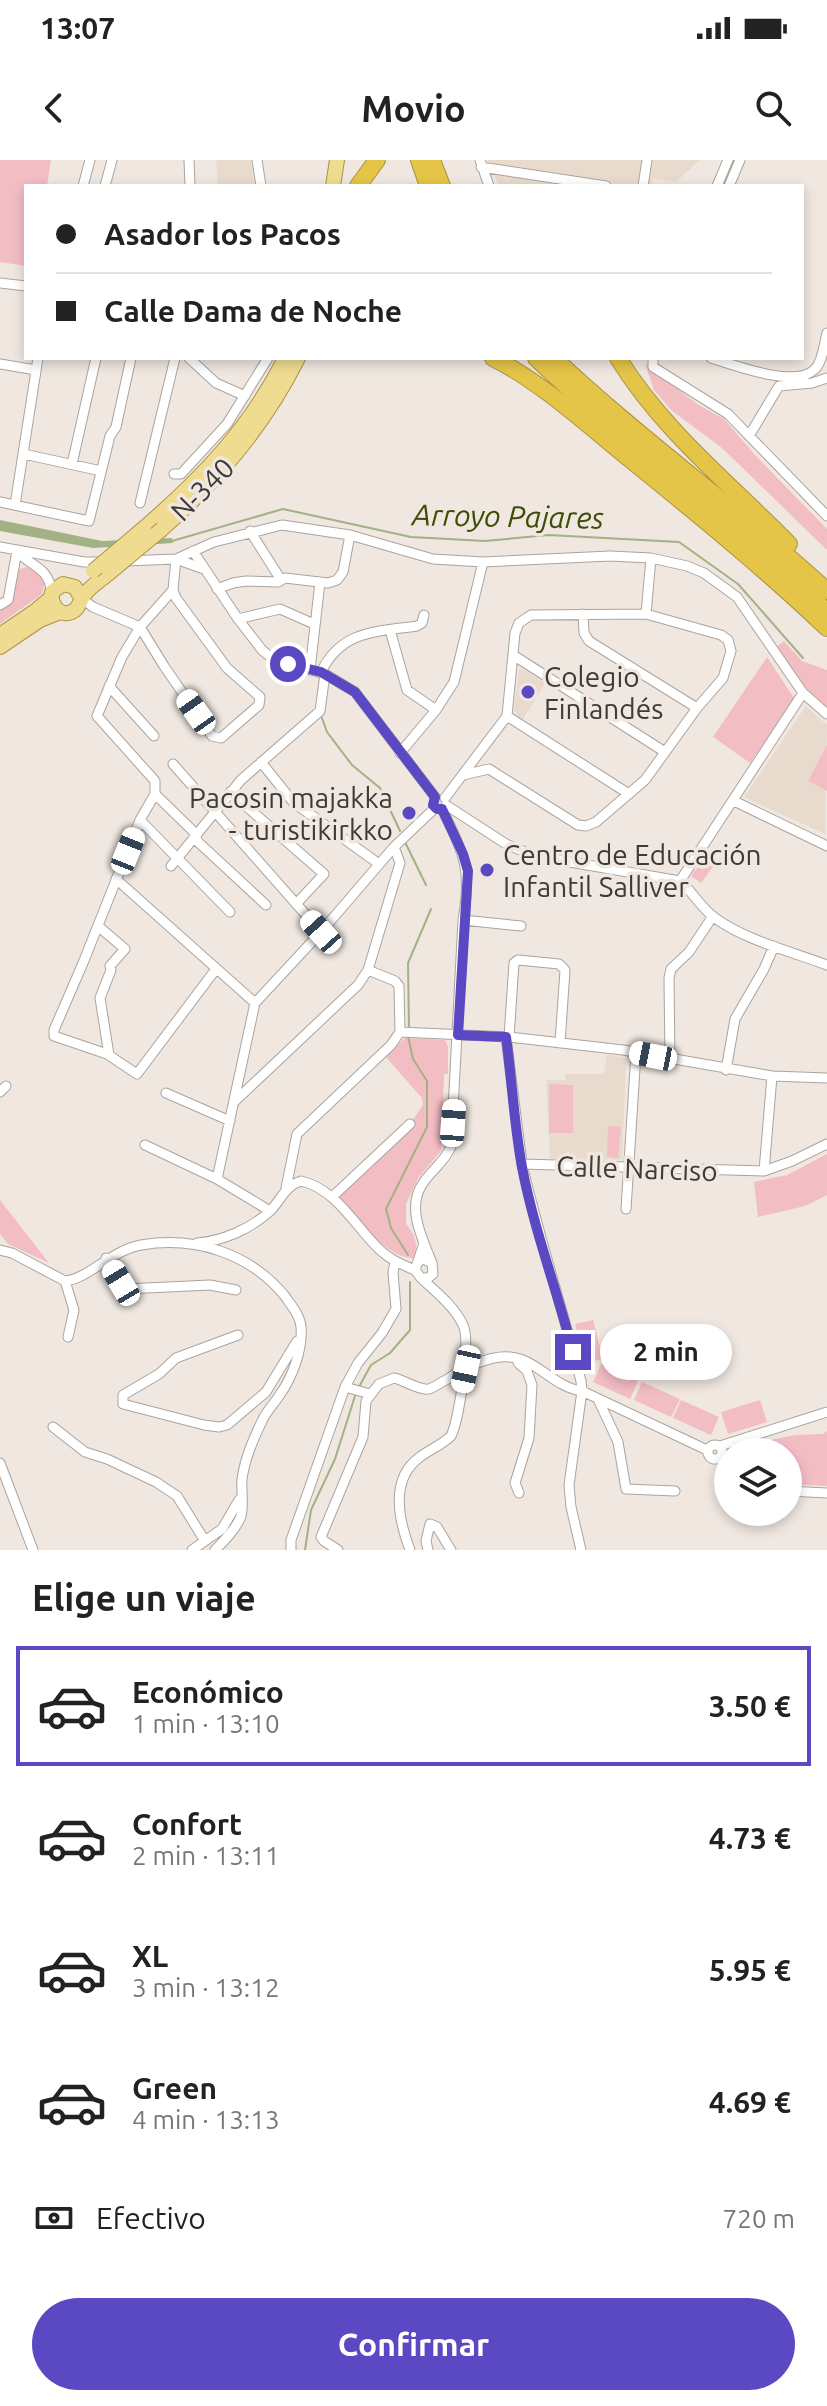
<!DOCTYPE html>
<html lang="es">
<head>
<meta charset="utf-8">
<style>
	:root { --surface:#fff; --page:#f2f2f2; --text:#222; --muted:#767676; --line:#e0e0e0; --accent:#5a49c2 }
	body { margin:0; font-family:Ubuntu,sans-serif; background:var(--page); color:var(--text); height:100vh; display:flex; flex-direction:column; font-size:30px; white-space:nowrap }
	* { box-sizing:border-box; margin:0 }
	p { font-size:26px; color:var(--muted) }
	.icon { flex:none; width:44px; height:44px; fill:none; stroke:currentColor; stroke-width:2; stroke-linecap:round; stroke-linejoin:round }
	.map { position:relative; height:1390px; overflow:hidden }
	.sheet { display:flex; flex-direction:column; background:var(--surface); flex:1 }
	.sheet>* { flex:none }
	.banner { position:absolute; left:24px; top:24px; width:780px; height:176px; border-radius:0px; box-shadow:0 4px 12px #0003; display:grid; align-content:center; height:176px; padding:0 32px; background:var(--surface) }
	.tools { position:absolute; left:714px; top:1278px; display:grid; gap:16px }
	.tools a { display:grid; place-items:center; width:88px; height:88px; border-radius:50%; background:var(--surface); box-shadow:0 4px 12px #0003; font-size:40px }
	.end { position:absolute; width:36px; height:36px; margin:-18px; border:10px solid #5a49c2; background:#fff; box-shadow:0 0 0 4px #fff }
	.from { border-radius:50% }
	.bubble { position:absolute; height:56px; border-radius:28px; background:var(--surface); box-shadow:0 4px 12px #0003; font-size:26px; font-weight:600; line-height:56px; text-align:center }
	.car { position:absolute; width:24px; height:48px; margin:-24px -12px; border-radius:10px; box-shadow:0 0 6px 2px #0007; background:linear-gradient(#fff 24%,#345 0 40%,#fff 0 76%,#345 0 86%,#fff 0) }
	.banner b { display:flex; align-items:center; gap:28px; height:76px; font-size:30px }
	.banner b+b { border-top:2px solid var(--line) }
	.banner i { width:20px; height:20px; background:var(--text) }
	ul { padding:0; list-style:none }
	li { display:flex; align-items:center; gap:24px; height:120px; margin:0 16px 12px; padding:0 16px; border:4px solid transparent; border-radius:0px }
	li div { flex:1 }
	li b { display:block; font-size:30px }
	li em { font-style:normal; font-weight:600 }
	li.on { border-color:var(--accent) }
	li>.icon { width:72px; height:72px; stroke-width:1.5 }
	h2 { padding:0 32px; font-size:36px; line-height:96px }
	.pay { display:flex; align-items:center; gap:20px; height:88px; padding:0 32px; font-size:30px }
	.pay p { margin-inline-start:auto }
	.cta { display:flex; gap:16px; margin-top:auto; padding:16px 32px }
	.cta a { flex:1; height:92px; border-radius:48px; background:var(--accent); color:#fff; font-size:32px; font-weight:600; line-height:92px; text-align:center }
	.status { display:flex; justify-content:space-between; align-items:center; height:56px; padding:0 40px; background:var(--surface); direction:ltr }
	.status svg { height:22px; fill:currentColor }
	header { display:flex; justify-content:space-between; align-items:center; height:104px; padding:0 32px; background:var(--surface); font-size:36px; font-weight:600 }
	.map>svg:first-child { display:block }
	.built { fill:#e8dbce }
	.green { fill:#f3bdc4 }
	.water { fill:#a3b285 }
	.lines { fill:none; stroke-linecap:round; stroke-linejoin:round }
	.stream { stroke:#a3b285; stroke-width:2 }
	.minor-casing { stroke:#aba49d; stroke-width:11 }
	.primary-casing { stroke:#aa9442; stroke-width:16 }
	.motorway-casing { stroke:#aa9442; stroke-width:18 }
	.minor { stroke:#fff; stroke-width:9 }
	.primary { stroke:#efdc91; stroke-width:14 }
	.motorway { stroke:#e5c548; stroke-width:16 }
	.primary-bridge-casing { stroke:#aa9442; stroke-width:16; stroke-linecap:butt }
	.primary-bridge { stroke:#efdc91; stroke-width:14 }
	.route { stroke:#5a49c2; stroke-width:10 }
	.poi-dot { fill:#5a49c2; stroke:#efe7e0; stroke-width:3 }
	.labels { text-anchor:middle; dominant-baseline:central; stroke-width:7; stroke-linejoin:round; paint-order:stroke }
	.street-label { font-size:28px; fill:#3d3a37; stroke:#efe7e0 }
	.poi-label { font-size:28px; fill:#3d3a37; stroke:#efe7e0; text-anchor:start }
	.water-label { font-size:30px; font-style:italic; fill:#3d4d04; stroke:#efe7e0 }
</style>
</head>
<body>
<div class="status"><b>13:07</b><svg viewBox="0 0 49 12"><path d="M0 12V9h3v3zM5 12V6h3v6zM10 12V3h3v9zM15 12V0h3v12zM26 1h20v11H26zM47 4h2v5h-2z"/></svg></div>
<header><svg class="icon" aria-label="back" viewBox="0 0 24 24"><path d="M15 5l-7 7 7 7"/></svg>Movio<svg class="icon" aria-label="search" viewBox="0 0 24 24"><circle cx="10" cy="10" r="6"/><path d="M15 15l6 6"/></svg></header>
<div class="map">
<svg width="827" height="1390" viewBox="0 0 827 1390">
	<rect width="100%" height="100%" fill="#efe7e0"/>
	<path class="built" d="M216 0H251L255 26H218Z
		M488 0H700L676 22 653 18 651 26H499Z
		M519 509H523L545 523 522 561 514 550Z
		M806 546 827 565 825 674 744 637Z
		M607 894 624 898 626 903 622 998 620 1000 550 999 546 920H566L565 914H604Z"/>
	<path class="green" d="M0 0H51L47 26H26V106L0 102Z
		M645 204 697 244 724 259 756 296 827 369V390L722 288 671 250 654 230Z
		M27 407 36 411 45 422 42 434 0 464V449L16 410Z
		M784 481 802 501 827 510V547L805 527 775 488Z
		M767 497 794 538 750 603 713 577Z
		M827 585V631L808 621Z
		M704 698 714 705 701 723 691 716Z
		M405 878 445 880 448 887V914H444L441 991 418 1018 406 1044V1064C416 1076 418 1084 414 1098 386 1099 357 1057 339 1037L410 964 423 945 422 938 386 897Z
		M549 924 573 925V973H549Z
		M608 966 621 967 618 998 607 997Z
		M827 994V1035L805 1046 758 1057 754 1022 787 1015Z
		M0 1040 49 1103 8 1084 0 1074Z
		M593 1160 603 1199 586 1203 575 1164Z
		M601 1204 638 1221 630 1239 593 1222Z
		M642 1222 680 1239 671 1257 634 1240Z
		M681 1240 719 1257 711 1275 673 1258Z
		M760 1240 767 1262 728 1274 721 1252Z
		M827 1271V1326L788 1324V1292H729L731 1288 795 1275 823 1274Z"/>
	<path class="water" d="M0 360 102 381 172 378 173 383 93 388 0 371Z"/>
	<g class="lines">
		<path class="stream" d="M172 381 283 349 411 377 485 381 549 375 679 382 738 424 803 498
			M322 558 327 572 352 605 380 628 400 671
			M405 682 426 725
			M409 869 408 803 431 749
			M408 1095 391 1068 386 1049 427 967V921L413 899 408 876
			M360 1225 371 1205 390 1193 410 1170V1122
			M305 1390 311 1350 335 1299 355 1236"/>
		<defs>
			<path id="minor" d="M189 0 190 26
				M257 0 261 26
				M480 0 489 26
				M481 7 606 26
				M83 26 90 0
				M105 26 112 0
				M643 26 647 0
				M717 26 728 0
				M729 26 740 0
				M0 123 26 126
				M189 198 216 223 245 236
				M653 198V207L728 254 827 356
				M711 198C734 205 796 229 815 209 823 201 824 184 827 173
				M0 204 36 210
				M749 276 779 226 812 223 827 218
				M24 294 101 311
				M72 304 96 198
				M174 314H181L227 264 268 198
				M0 342 89 361 110 276 116 267 131 198
				M140 343 175 198
				M15 345 38 198
				M250 371 281 420
				M0 387 84 402H103
				M17 391C32 408 47 405 52 432
				M193 391 238 459 262 490 273 499 325 514 355 532 435 637
				M176 399 173 430 140 467 122 497 97 556 155 621V634L140 660 83 803 54 870V876L107 894 137 914 216 809
				M176 399 214 382 282 365 350 375 433 399 483 402 610 396 651 398 687 406 704 413 737 437 803 533 827 554
				M126 401 176 399 201 408
				M217 429 233 423 246 421 278 422 285 418 328 423 337 420 343 412 350 375
				M81 438 93 447 140 467 164 506 212 576 221 578 259 545 260 537 227 508 176 438 173 430
				M0 445 8 440 17 391
				M583 454 584 473 589 481 697 548
				M646 454 651 398
				M238 459 280 449 314 464
				M390 470 407 530 436 550
				M513 495 665 592
				M310 510 320 422
				M321 512C342 470 375 472 417 466L422 463 424 455
				M109 526 154 576
				M507 556 629 634
				M400 593 436 550 454 522 483 402
				M261 602 293 642 379 704
				M173 604 321 772
				M230 632 324 714 296 744
				M155 634 196 674 197 681 266 745
				M445 638 507 556 515 473 519 463 531 455 646 454 721 475 728 480 731 491 723 518 697 548 645 620 596 662 586 666 578 665 489 609 463 615
				M734 641 827 686
				M446 645 506 684 535 696 680 721C693 732 700 747 715 758 747 781 790 791 827 805
				M140 660 230 752
				M171 706 241 620 320 551 325 514
				M116 719 255 843
				M680 721 803 533
				M463 760 521 766
				M98 766 125 789 110 806 111 810 100 838 109 895
				M368 810 395 821 399 826 400 872
				M255 843 321 772 394 687 435 648
				M400 872 509 877 623 890 772 916 827 918
				M506 877 522 1004 764 1011 792 1001 827 984
				M509 877 514 803 518 800 559 804 565 810 560 883
				M670 900 669 818 671 809 689 792 713 756
				M726 910 735 859 764 809 774 786
				M0 932 6 926
				M166 933 230 961
				M235 941 358 825 368 810 400 703 394 687
				M145 985 217 1019 270 1051
				M522 1004C539 1077 562 1148 581 1221L582 1231 569 1325 571 1347 581 1390
				M764 1011 772 916
				M217 1019 255 843
				M286 1028 297 974 391 885 400 872
				M332 1037 410 964
				M626 1049 636 893
				M197 1083C223 1081 250 1069 269 1052 281 1041 284 1026 301 1021 337 1029 356 1068 381 1091 391 1100 402 1105 415 1110
				M0 1090 12 1093 65 1121C88 1119 112 1090 141 1085 195 1076 249 1093 284 1135 291 1145 300 1155 301 1167 303 1190 292 1218 279 1236 273 1245 266 1252 262 1261 253 1280 245 1298 242 1319 241 1330 244 1345 241 1356 237 1368 224 1381 215 1390
				M106 1098 125 1129 210 1125 236 1130
				M418 1102 423 1099 432 1103 433 1114 428 1118H421L415 1110 424 1083
				M432 1103C422 1078 406 1047 423 1023 432 1010 444 1002 451 987L463 760C472 709 464 694 442 649
				M65 1121 74 1150 68 1177
				M238 1175 176 1198 159 1214 123 1235V1244L204 1265 219 1267 227 1265 266 1232 297 1181
				M518 1203 527 1211 532 1225 529 1278 515 1323 519 1333
				M345 1227 370 1234
				M598 1239 618 1282 626 1329 675 1331
				M53 1267 85 1292 107 1299 156 1322 177 1336 205 1381
				M708 1292a7 7 0 1 1 14 0a7 7 0 1 1-14 0Z
				M720 1286 827 1252
				M0 1303 33 1390
				M788 1331 827 1333
				M192 1390 222 1369 239 1340
				M291 1390V1380L345 1227 358 1203 382 1173 396 1149 393 1112 395 1102
				M338 1390 324 1381 321 1377 363 1277 366 1241 379 1224 394 1218C404 1220 420 1231 429 1229 435 1227 441 1222 446 1220 463 1209 489 1195 510 1197 537 1199 553 1227 582 1231L707 1290
				M410 1390C399 1361 389 1319 420 1297 430 1289 442 1285 451 1276 459 1260 471 1181 463 1165 455 1147 435 1131 421 1118
				M428 1390 426 1381 430 1364 437 1367 451 1390"/>
			<path id="primary" d="M333 26 337 0
				M144 368C202 318 251 267 285 198
				M162 369C218 320 265 265 298 198
				M81 438 75 427 63 424 52 432C50 445 61 460 75 450 80 446 80 439 85 434 91 426 101 420 109 413
				M0 475 34 452 51 438
				M0 487 40 460 60 452"/>
			<path id="motorway" d="M419 0 428 26
				M432 0 442 26
				M358 26 377 0
				M493 198C541 222 584 262 626 296 695 352 763 407 827 468
				M536 198C629 287 734 362 827 452
				M554 198C641 280 739 350 827 431
				M618 198C663 271 730 324 789 384"/>
		</defs>
		<use href="#minor" class="minor-casing"/>
		<use href="#primary" class="primary-casing"/>
		<use href="#motorway" class="motorway-casing"/>
		<use href="#minor" class="minor"/>
		<use href="#primary" class="primary"/>
		<use href="#motorway" class="motorway"/>
		<defs>
			<path id="primary-bridge" d="M93 411 144 368
				M109 413 162 369"/>
		</defs>
		<use href="#primary-bridge" class="primary-bridge-casing"/>
		<use href="#primary-bridge" class="primary-bridge"/>
	</g>
	<g class="lines">
		<path class="route" d="M288 504 321 512 355 532 435 637 433 645 437 649H442L463 694 468 711 458 875 506 877C512 920 514 964 522 1007 534 1070 557 1130 573 1192"/>
	</g>
	<g class="poi-dot">
		<circle cx="528" cy="532" r="8"/>
		<circle cx="409" cy="653" r="8"/>
		<circle cx="487" cy="710" r="8"/>
	</g>
	<g class="labels">
		<g class="street-label">
			<text transform="translate(202 329) rotate(-45)">N-340</text>
			<text transform="translate(637 1008) rotate(2)">Calle Narciso</text>
		</g>
		<g class="poi-label">
			<text x="544" y="516">Colegio<tspan x="544" dy="32">Finlandés</tspan></text>
			<text x="393" y="637" text-anchor="end">Pacosin majakka<tspan x="393" dy="32">- turistikirkko</tspan></text>
			<text x="503" y="694">Centro de Educación<tspan x="503" dy="32">Infantil Salliver</tspan></text>
		</g>
		<g class="water-label">
			<text transform="translate(508 356) rotate(1)">Arroyo Pajares</text>
		</g>
	</g>
</svg>
<div class="tools">
<a><svg class="icon" aria-label="layers" viewBox="0 0 24 24"><path d="M12 4l9 5-9 5-9-5zM3 14l9 5 9-5"/></svg></a>
</div>
<i class="end from" style="left:288px;top:504px"></i>
<i class="end" style="left:573px;top:1192px"></i>
<div class="bubble" style="left:600px;top:1164px;width:132px">2 min</div>
<i class="car" style="left:196px;top:552px;rotate:325deg"></i>
<i class="car" style="left:128px;top:691px;rotate:22deg"></i>
<i class="car" style="left:321px;top:772px;rotate:318deg"></i>
<i class="car" style="left:653px;top:896px;rotate:281deg"></i>
<i class="car" style="left:453px;top:963px;rotate:4deg"></i>
<i class="car" style="left:121px;top:1123px;rotate:329deg"></i>
<i class="car" style="left:466px;top:1209px;rotate:192deg"></i>
<div class="banner">
<b><i class="from"></i>Asador los Pacos</b>
<b><i></i>Calle Dama de Noche</b>
</div>
</div>
<section class="sheet">
<h2>Elige un viaje</h2>
<ul>
<li class="on"><svg class="icon" aria-label="car" viewBox="0 0 24 24"><path d="M5 17H2v-5l4-1 3-4h7l3 4 3 1v5h-3M9 17h6M6 11h13"/><circle cx="7" cy="17" r="2"/><circle cx="17" cy="17" r="2"/></svg><div><b>Económico</b><p>1 min · 13:10</p></div><em>3.50 €</em></li>
<li><svg class="icon" aria-label="car" viewBox="0 0 24 24"><path d="M5 17H2v-5l4-1 3-4h7l3 4 3 1v5h-3M9 17h6M6 11h13"/><circle cx="7" cy="17" r="2"/><circle cx="17" cy="17" r="2"/></svg><div><b>Confort</b><p>2 min · 13:11</p></div><em>4.73 €</em></li>
<li><svg class="icon" aria-label="car" viewBox="0 0 24 24"><path d="M5 17H2v-5l4-1 3-4h7l3 4 3 1v5h-3M9 17h6M6 11h13"/><circle cx="7" cy="17" r="2"/><circle cx="17" cy="17" r="2"/></svg><div><b>XL</b><p>3 min · 13:12</p></div><em>5.95 €</em></li>
<li><svg class="icon" aria-label="car" viewBox="0 0 24 24"><path d="M5 17H2v-5l4-1 3-4h7l3 4 3 1v5h-3M9 17h6M6 11h13"/><circle cx="7" cy="17" r="2"/><circle cx="17" cy="17" r="2"/></svg><div><b>Green</b><p>4 min · 13:13</p></div><em>4.69 €</em></li>
</ul>
<div class="pay"><svg class="icon" aria-label="cash" viewBox="0 0 24 24"><path d="M3 7h18v10H3z"/><circle cx="12" cy="12" r="2"/></svg>Efectivo<p>720 m</p></div>
<div class="cta"><a>Confirmar</a></div>
</section>
</body>
</html>
